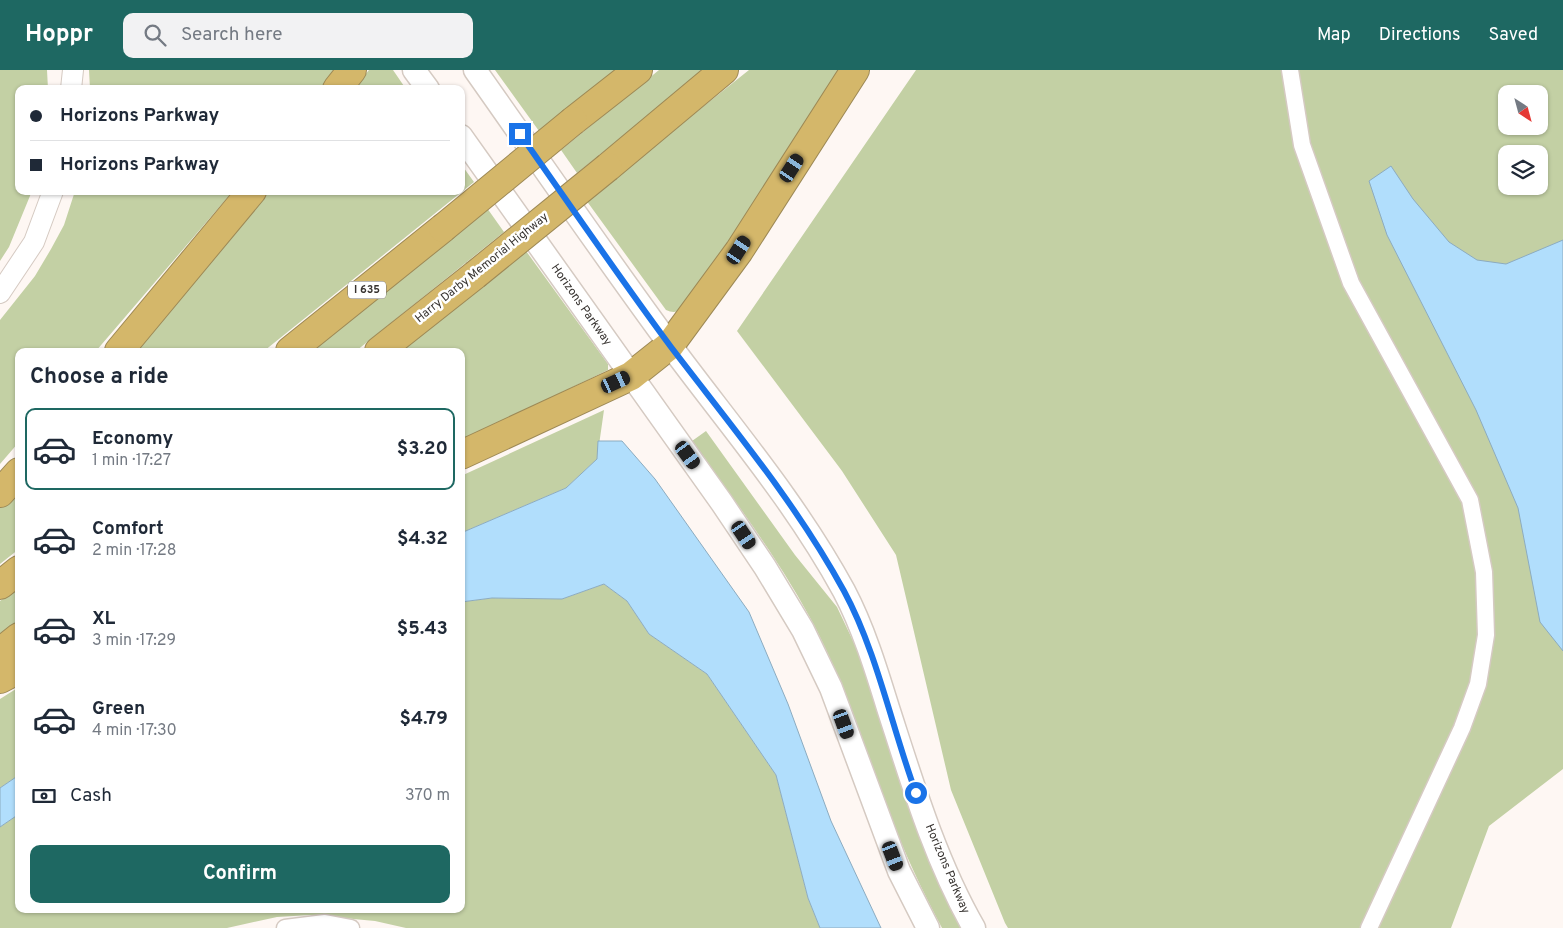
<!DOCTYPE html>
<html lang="en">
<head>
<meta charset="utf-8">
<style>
	:root { --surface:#fff; --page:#f2f2f3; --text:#1f2937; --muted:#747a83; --line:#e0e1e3; --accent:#1e6862 }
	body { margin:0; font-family:Overpass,sans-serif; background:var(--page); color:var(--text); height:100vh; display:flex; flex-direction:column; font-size:19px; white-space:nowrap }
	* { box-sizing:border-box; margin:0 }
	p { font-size:16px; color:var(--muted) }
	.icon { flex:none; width:28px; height:28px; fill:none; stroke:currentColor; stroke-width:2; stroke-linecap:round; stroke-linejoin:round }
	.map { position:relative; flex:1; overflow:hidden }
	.sheet { position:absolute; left:15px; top:278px; width:450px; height:565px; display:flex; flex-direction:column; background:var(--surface); border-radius:10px; box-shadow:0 1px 4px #0004 }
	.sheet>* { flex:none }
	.guide { position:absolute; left:15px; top:15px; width:450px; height:110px; border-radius:10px; box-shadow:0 1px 4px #0004; display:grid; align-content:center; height:110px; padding:0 15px; background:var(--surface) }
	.needle { width:32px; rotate:144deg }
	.buttons { position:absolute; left:1498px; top:15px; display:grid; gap:10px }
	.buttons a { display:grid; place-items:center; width:50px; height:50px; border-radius:10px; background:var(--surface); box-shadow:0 1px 4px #0004; font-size:25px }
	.end { position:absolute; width:22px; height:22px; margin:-11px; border:6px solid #1a73e8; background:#fff; box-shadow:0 0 0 2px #fff }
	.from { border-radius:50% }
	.car { position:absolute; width:15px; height:30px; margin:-15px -8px; border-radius:6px; box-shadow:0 0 4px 1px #0007; background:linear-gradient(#222 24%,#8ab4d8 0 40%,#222 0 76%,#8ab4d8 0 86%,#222 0) }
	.guide b { display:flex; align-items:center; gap:18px; height:48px; font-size:19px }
	.guide b+b { border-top:1px solid var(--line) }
	.guide i { width:12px; height:12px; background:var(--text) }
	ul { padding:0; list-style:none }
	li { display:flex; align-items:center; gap:15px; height:82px; margin:0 10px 8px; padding:0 5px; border:2px solid transparent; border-radius:10px }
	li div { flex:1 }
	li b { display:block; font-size:19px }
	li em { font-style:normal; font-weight:700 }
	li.current { border-color:var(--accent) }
	li>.icon { width:45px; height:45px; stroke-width:1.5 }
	h2 { padding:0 15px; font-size:22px; line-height:60px }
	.pay { display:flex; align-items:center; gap:12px; height:55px; padding:0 15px; font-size:19px }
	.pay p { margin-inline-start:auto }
	.action { display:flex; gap:10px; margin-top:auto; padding:10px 15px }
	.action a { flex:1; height:58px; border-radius:10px; background:var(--accent); color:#fff; font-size:20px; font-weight:700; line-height:58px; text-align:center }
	header { display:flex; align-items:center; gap:30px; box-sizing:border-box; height:70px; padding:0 25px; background:var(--accent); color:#fff }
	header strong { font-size:24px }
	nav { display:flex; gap:28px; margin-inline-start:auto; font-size:18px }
	.search { width:350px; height:45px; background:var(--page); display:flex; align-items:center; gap:12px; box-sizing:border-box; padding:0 18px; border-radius:10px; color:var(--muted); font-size:19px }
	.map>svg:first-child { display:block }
	.green { fill:#c3d0a4; fill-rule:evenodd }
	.water { fill:#b1defc; stroke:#8cabbf }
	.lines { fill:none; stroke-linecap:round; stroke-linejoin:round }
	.minor-casing { stroke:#d5cac2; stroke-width:19 }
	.tertiary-casing { stroke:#d5cac2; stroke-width:22 }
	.secondary-casing { stroke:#d5cac2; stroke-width:25 }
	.motorway-casing { stroke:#9d8956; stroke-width:30 }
	.minor { stroke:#fff; stroke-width:16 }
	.tertiary { stroke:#fff; stroke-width:20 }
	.secondary { stroke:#fff; stroke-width:22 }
	.motorway { stroke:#d4b76a; stroke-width:28 }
	.motorway-bridge-casing { stroke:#9d8956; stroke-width:30; stroke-linecap:butt }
	.motorway-bridge { stroke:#d4b76a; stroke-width:28 }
	.route { stroke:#1a73e8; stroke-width:6 }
	.labels { text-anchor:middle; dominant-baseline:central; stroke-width:5; stroke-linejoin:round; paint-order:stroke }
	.shield { fill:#fff; stroke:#73706e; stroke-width:1 }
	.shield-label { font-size:11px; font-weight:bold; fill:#373330 }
	.street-label { font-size:12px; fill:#373330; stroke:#fff }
</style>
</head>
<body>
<header>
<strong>Hoppr</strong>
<div class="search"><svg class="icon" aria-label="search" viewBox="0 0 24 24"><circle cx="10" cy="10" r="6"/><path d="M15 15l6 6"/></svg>Search here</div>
<nav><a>Map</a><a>Directions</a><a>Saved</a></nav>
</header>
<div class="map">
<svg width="1563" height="858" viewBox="0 0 1563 858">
	<rect width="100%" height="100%" fill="#fef7f3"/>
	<path class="green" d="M0 0H47L48 19H19V121H32L9 177 0 191Z
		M89 0H337L321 19H90Z
		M369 0H393L406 19H353Z
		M495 0H615L539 61Z
		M659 0H705L577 103 561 80Z
		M749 0H841L697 222C688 233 681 247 666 240L586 130Z
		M916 0H1563V699L1489 756 1451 858H1008L1005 853 951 720 896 485 842 401 737 261ZM1506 24H1539V56H1506ZM1506 84H1539V116H1506Z
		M461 94 474 112 264 281H132L266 121H461Z
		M75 121H233L96 281H19V372L0 394V250L35 206 51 179 64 155Z
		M487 138 504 162 356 281H309Z
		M526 181 608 294V300L461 371V281H401Z
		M604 340 597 389 566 418 461 463V406Z
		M706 361 795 485 837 537 864 594 967 858H942C922 821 905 783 889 744 865 683 847 620 817 561 782 493 736 433 692 371Z
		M19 415V479L0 494V437Z
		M604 514 627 531 649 564 707 604 776 705 808 828 820 858H406L375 851 310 845 277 847 227 858H0V757L19 744V839H461V532L492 528 562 529Z
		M19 516V553L0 568V531Z
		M19 617V705L0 718V629Z"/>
	<path class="water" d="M1391 96 1413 129 1449 172 1477 190 1506 194 1563 170V581L1540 552 1518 438 1476 340 1387 165 1369 111Z
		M598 371H622L655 409 749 542 788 634 831 751 881 858H820L808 828 776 705 707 604 649 564 627 531 604 514 562 529 492 528 461 532V463L566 418 597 389Z
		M19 705V744L0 757V718Z"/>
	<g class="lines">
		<defs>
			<path id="minor" d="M1290 0 1302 75 1351 213 1470 430 1484 502 1486 565 1478 614 1462 658 1369 858
				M285 858 325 853 351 858"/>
			<path id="tertiary" d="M71 19 73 0
				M0 223 34 172 53 121"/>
			<path id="secondary" d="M414 0 428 19
				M475 0C540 92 603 184 670 275 730 356 795 431 844 521 863 557 876 599 888 638 912 712 935 790 974 858
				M461 66 722 433 765 497 803 560 831 618 899 801 928 858"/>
			<path id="motorway" d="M337 19 352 0
				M573 51 638 0
				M608 97 724 0
				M119 281 252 121
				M290 281 443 158
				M379 281 475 205
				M461 385 631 306 670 275 739 181 855 0
				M0 423 19 402
				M0 515 19 500
				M0 582 19 567
				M0 609 19 599"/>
		</defs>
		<use href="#minor" class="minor-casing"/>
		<use href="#tertiary" class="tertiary-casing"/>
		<use href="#secondary" class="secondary-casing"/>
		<use href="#motorway" class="motorway-casing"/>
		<use href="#minor" class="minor"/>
		<use href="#tertiary" class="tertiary"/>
		<use href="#secondary" class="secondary"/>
		<use href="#motorway" class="motorway"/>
		<defs>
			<path id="motorway-bridge" d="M443 158 573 51
				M475 205 608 97"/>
		</defs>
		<use href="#motorway-bridge" class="motorway-bridge-casing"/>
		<use href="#motorway-bridge" class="motorway-bridge"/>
	</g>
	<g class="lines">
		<path class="route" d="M520 64C570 135 619 207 671 277 732 357 796 433 844 521 877 582 892 658 916 723"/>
	</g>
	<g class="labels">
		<rect class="shield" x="348" y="211.5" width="38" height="17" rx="4"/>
		<g class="shield-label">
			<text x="367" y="220">I 635</text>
		</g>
		<g class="street-label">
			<text transform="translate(482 198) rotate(-39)">Harry Darby Memorial Highway</text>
			<text transform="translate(581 235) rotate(55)">Horizons Parkway</text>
			<text transform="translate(947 799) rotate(67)">Horizons Parkway</text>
		</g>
	</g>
</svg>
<div class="buttons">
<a><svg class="needle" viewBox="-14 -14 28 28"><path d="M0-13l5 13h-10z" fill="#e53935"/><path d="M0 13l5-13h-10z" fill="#747a83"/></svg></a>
<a><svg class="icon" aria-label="layers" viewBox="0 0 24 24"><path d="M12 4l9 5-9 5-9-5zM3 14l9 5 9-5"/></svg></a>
</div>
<i class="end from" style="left:916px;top:723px"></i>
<i class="end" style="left:520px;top:64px"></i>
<i class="car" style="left:792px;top:98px;rotate:33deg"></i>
<i class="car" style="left:739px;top:180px;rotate:33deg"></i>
<i class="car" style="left:616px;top:312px;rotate:65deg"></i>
<i class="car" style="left:688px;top:385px;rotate:144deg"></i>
<i class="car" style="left:744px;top:465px;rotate:146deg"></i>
<i class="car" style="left:844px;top:654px;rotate:160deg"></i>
<i class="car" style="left:893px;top:786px;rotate:159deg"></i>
<div class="guide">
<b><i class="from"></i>Horizons Parkway</b>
<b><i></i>Horizons Parkway</b>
</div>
<section class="sheet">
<h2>Choose a ride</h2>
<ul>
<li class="current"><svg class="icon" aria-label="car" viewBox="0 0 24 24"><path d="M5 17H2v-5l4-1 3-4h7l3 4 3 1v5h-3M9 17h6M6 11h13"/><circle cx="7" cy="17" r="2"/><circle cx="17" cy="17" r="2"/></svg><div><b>Economy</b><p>1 min · 17:27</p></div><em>$3.20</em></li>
<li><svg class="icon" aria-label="car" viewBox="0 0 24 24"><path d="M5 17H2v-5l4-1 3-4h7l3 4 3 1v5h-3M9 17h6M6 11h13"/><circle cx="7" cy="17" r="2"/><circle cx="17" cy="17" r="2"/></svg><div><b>Comfort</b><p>2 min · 17:28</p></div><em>$4.32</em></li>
<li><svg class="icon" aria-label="car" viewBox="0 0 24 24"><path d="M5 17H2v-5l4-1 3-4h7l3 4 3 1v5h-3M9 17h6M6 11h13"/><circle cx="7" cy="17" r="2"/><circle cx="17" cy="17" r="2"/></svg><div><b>XL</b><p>3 min · 17:29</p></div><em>$5.43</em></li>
<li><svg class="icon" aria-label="car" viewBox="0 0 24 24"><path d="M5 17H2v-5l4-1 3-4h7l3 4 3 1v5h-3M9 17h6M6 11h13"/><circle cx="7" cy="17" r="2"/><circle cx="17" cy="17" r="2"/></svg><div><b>Green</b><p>4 min · 17:30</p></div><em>$4.79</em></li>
</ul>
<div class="pay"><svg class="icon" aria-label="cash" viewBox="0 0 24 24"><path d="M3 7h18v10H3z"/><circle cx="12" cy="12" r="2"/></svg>Cash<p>370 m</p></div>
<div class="action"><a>Confirm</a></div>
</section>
</div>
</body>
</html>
